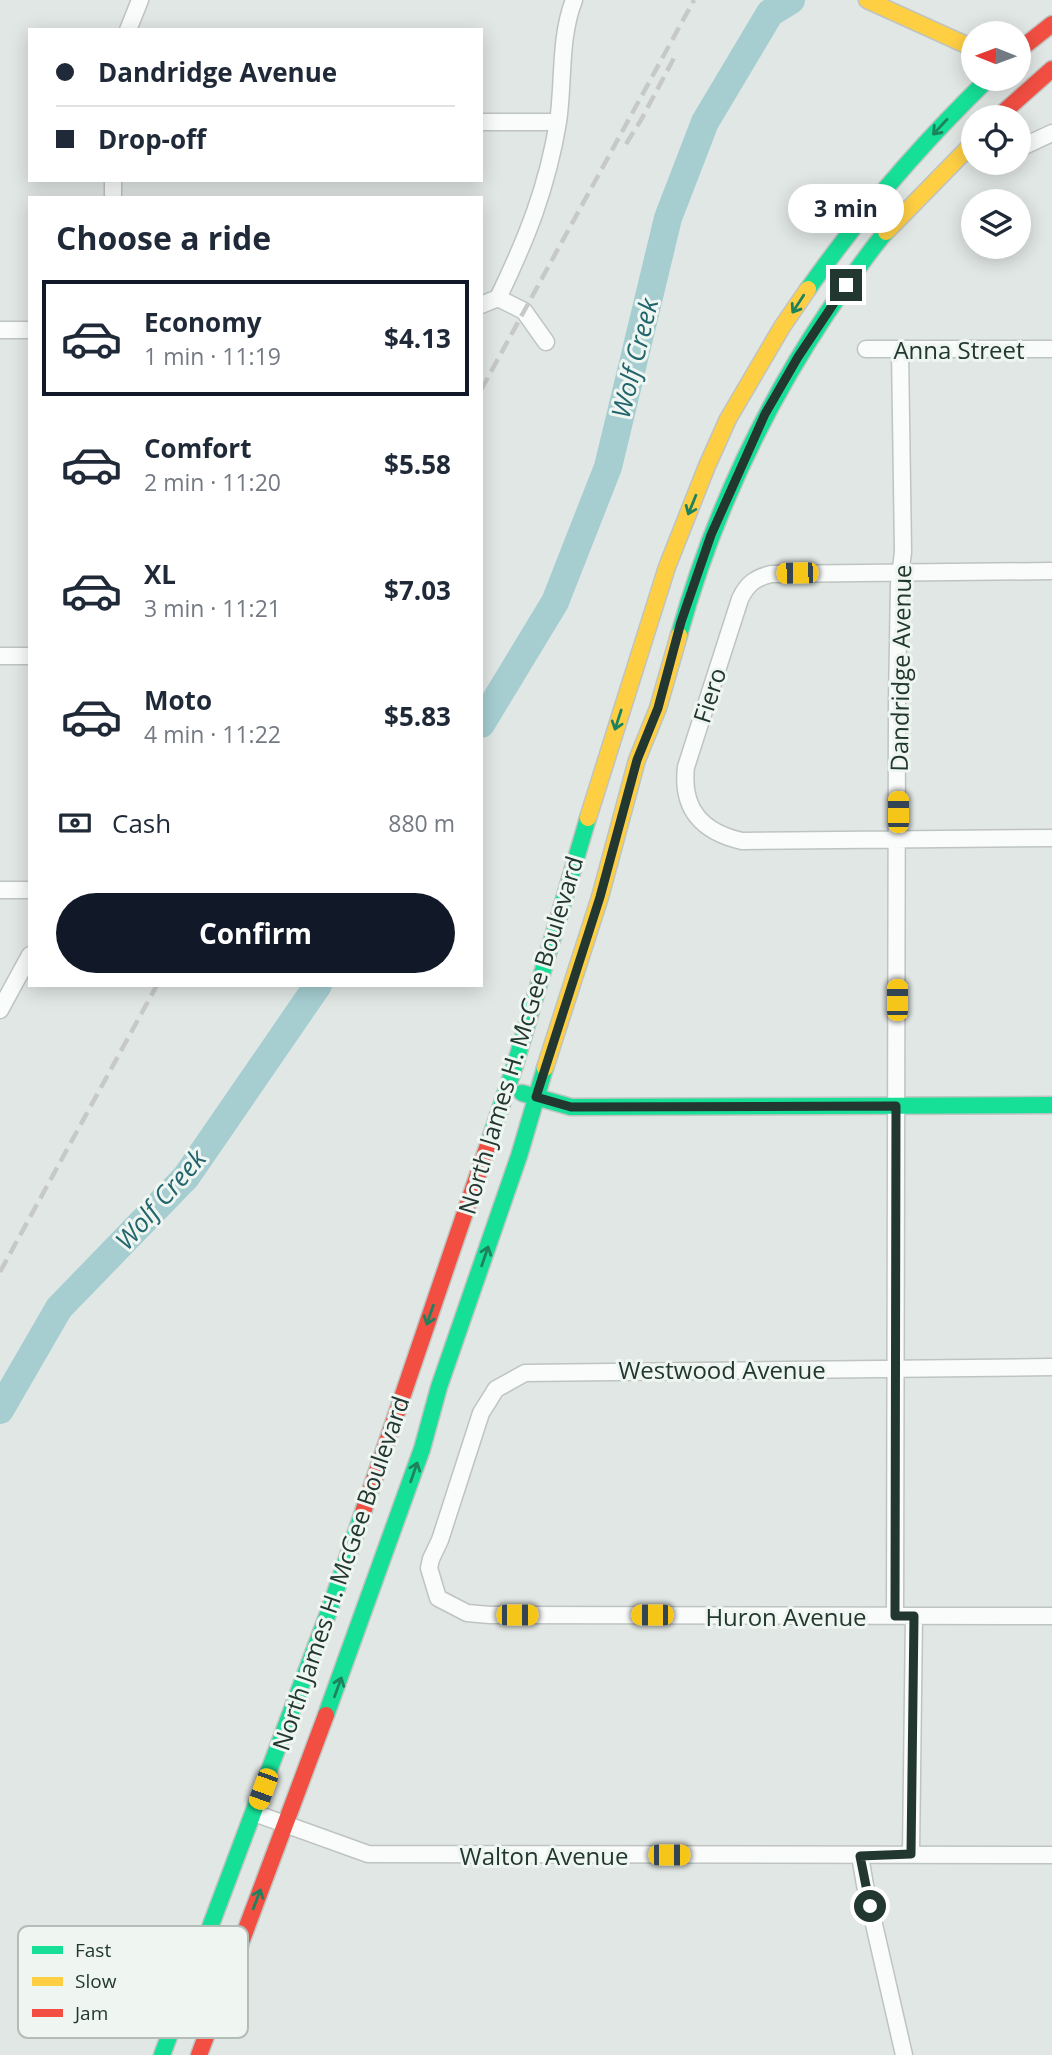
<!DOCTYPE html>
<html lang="en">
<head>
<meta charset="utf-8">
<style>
	:root { --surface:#fff; --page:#f2f2f3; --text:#1f2937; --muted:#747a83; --line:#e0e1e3; --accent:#111827 }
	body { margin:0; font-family:"Open Sans",sans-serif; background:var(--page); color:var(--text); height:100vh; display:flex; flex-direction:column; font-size:26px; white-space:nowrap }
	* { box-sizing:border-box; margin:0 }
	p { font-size:23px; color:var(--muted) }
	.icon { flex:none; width:38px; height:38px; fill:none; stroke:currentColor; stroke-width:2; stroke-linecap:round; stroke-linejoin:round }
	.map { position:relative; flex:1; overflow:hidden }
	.details { position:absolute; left:28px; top:196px; width:455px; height:791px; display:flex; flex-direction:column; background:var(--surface); border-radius:0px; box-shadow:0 4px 18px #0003 }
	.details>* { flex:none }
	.banner { position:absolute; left:28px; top:28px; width:455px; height:154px; border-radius:0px; box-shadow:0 4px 18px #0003; display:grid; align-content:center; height:154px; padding:0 28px; background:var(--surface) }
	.needle { width:46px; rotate:271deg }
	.fabs { position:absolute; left:961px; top:21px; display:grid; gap:14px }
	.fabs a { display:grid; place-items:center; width:70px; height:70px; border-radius:50%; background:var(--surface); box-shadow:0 4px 18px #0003; font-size:35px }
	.end { position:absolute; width:32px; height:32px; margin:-16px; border:9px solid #223730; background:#fff; box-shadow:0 0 0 4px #fff }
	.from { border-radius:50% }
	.bubble { position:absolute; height:49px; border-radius:24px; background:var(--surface); box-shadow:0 4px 18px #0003; font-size:23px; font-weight:700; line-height:49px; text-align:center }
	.car { position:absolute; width:21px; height:42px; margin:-21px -10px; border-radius:9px; box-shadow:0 0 5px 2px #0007; background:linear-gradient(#f5c518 24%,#345 0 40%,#f5c518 0 76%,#345 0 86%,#f5c518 0) }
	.banner b { display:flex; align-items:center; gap:24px; height:66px; font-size:26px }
	.banner b+b { border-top:2px solid var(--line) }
	.banner i { width:18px; height:18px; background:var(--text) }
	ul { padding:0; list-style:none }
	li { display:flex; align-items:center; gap:21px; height:116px; margin:0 14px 10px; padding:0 14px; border:4px solid transparent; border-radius:0px }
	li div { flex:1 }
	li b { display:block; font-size:26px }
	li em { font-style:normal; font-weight:700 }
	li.selected { border-color:var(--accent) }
	li>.icon { width:63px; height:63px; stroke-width:1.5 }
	h2 { padding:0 28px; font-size:32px; line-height:84px }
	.pay { display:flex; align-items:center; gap:18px; height:77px; padding:0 28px; font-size:26px }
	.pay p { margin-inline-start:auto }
	.primary-button { display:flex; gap:14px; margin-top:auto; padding:14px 28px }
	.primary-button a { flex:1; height:80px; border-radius:42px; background:var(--accent); color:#fff; font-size:28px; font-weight:700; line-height:80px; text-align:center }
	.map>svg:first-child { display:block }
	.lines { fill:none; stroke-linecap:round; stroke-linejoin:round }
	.river { stroke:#a6ced1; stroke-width:28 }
	.street-casing { stroke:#bec4c1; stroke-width:19 }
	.fast-casing { stroke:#bec4c1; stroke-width:19 }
	.slow-casing { stroke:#bec4c1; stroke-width:19 }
	.jam-casing { stroke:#bec4c1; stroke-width:19 }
	.street { stroke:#fafbfb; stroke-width:16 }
	.fast { stroke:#16e098; stroke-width:16 }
	.slow { stroke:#ffcf43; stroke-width:16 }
	.jam { stroke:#f24e42; stroke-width:16 }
	.rail { stroke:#c6c9c8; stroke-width:4.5; stroke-dasharray:14 7; stroke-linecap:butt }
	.oneway { stroke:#1d835f }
	.route { stroke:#223730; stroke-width:9 }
	.labels { text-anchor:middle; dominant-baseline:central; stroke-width:6; stroke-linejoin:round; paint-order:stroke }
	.street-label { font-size:24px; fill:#223730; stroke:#eff6f2 }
	.water-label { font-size:26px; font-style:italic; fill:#22656d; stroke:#eff6f2 }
	.key { fill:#eff6f2; stroke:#b2bdb8; stroke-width:2 }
	.key-label { font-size:19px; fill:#223730 }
</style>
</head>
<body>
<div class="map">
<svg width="1052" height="2055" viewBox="0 0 1052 2055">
	<rect width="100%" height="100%" fill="#e1e7e4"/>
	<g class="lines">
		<path class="river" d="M481 724 555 602 608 467 668 218 705 122 770 13 791 0
			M0 1410 59 1308 186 1177 318 985"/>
		<defs>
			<path id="street" d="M128 30 140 0
				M481 122H558
				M1018 149 1052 133
				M113 198V180
				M498 298C527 238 547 188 558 122 564 82 559 38 574 0
				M481 305 498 298 524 311 546 342
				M0 330H30
				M866 349H1052
				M1052 571 771 574C755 578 747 584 740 599L686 767C681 809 702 832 742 841L1052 838
				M0 656H30
				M0 890H30
				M0 1010 30 955
				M1052 1367 525 1373 496 1389 481 1413 440 1540 431 1559 429 1568 438 1598 467 1613 490 1615 1052 1616
				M895 1616 897 702 899 584 903 552 900 349
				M254 1813 368 1854 1052 1855
				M911 1854 914 1616
				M860 1856 865 1885 904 2055"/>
			<path id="fast" d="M808 289C863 211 920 145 988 79
				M679 635C711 521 761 412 827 313 846 286 864 257 886 232
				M522 1093 571 1107 1052 1105
				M488 1145 515 1065 588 818
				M326 1715 422 1449 439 1387 519 1156 545 1068
				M162 2055 329 1611 364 1509"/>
			<path id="slow" d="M867 0 973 48
				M886 232 973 143
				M588 818 667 567 707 466 728 419 782 327 808 289
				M545 1068 600 897 637 760 658 708 679 635"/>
			<path id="jam" d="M1018 51 1052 24
				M998 117 1052 69
				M364 1509 488 1145
				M199 2055 326 1715"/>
		</defs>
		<use href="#street" class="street-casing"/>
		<use href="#fast" class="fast-casing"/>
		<use href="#slow" class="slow-casing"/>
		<use href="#jam" class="jam-casing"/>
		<use href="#street" class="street"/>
		<use href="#fast" class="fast"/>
		<use href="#slow" class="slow"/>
		<use href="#jam" class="jam"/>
		<path class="rail" d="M626 144 641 120 674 58
			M481 390 694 0
			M0 1272 157 985"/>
	</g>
	<defs><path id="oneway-shaft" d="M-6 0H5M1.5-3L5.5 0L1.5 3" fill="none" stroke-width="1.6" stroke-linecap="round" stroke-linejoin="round" transform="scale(1.75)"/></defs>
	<g class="oneway">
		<use href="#oneway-shaft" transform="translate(940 127) rotate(133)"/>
		<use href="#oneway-shaft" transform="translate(798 304) rotate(123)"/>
		<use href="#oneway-shaft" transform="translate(692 505) rotate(112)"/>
		<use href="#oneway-shaft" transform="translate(618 720) rotate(108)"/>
		<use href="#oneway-shaft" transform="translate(485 1256) rotate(-71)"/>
		<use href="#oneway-shaft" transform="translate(430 1315) rotate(109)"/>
		<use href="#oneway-shaft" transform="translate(414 1472) rotate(-71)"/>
		<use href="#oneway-shaft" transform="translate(338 1687) rotate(-70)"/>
		<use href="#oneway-shaft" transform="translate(257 1899) rotate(-69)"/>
	</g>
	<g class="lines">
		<path class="route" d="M846 285 798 357 765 414 711 535 681 622 658 708 637 760 600 897 536 1097 571 1107 896 1106 895 1616H914L911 1854 860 1856 870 1906"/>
	</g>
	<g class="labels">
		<g class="street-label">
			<text x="959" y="349">Anna Street</text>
			<text transform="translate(900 668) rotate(-89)">Dandridge Avenue</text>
			<text transform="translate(709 695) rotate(-72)">Fiero</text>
			<text transform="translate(520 1035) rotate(-73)">North James H. McGee Boulevard</text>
			<text x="722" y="1369">Westwood Avenue</text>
			<text transform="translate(340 1573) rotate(-71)">North James H. McGee Boulevard</text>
			<text x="786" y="1616">Huron Avenue</text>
			<text x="544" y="1855">Walton Avenue</text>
		</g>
		<g class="water-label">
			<text transform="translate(634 358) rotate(-76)">Wolf Creek</text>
			<text transform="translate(160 1199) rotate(-49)">Wolf Creek</text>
		</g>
	</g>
	<rect x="18" y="1926" width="230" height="112" rx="10" class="key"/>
	<rect x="32" y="1946" width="31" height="8" fill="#16e098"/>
	<rect x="32" y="1977" width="31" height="9" fill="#ffcf43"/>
	<rect x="32" y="2009" width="31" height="8" fill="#f24e42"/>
	<g class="key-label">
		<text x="75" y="1957">Fast</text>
		<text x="75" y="1988">Slow</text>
		<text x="75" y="2020">Jam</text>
	</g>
</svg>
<div class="fabs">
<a><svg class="needle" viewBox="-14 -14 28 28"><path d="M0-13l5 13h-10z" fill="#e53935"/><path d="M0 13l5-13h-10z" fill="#747a83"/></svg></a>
<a><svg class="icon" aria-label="locate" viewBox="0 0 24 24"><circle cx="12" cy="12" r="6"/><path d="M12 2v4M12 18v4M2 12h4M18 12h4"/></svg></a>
<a><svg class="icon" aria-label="layers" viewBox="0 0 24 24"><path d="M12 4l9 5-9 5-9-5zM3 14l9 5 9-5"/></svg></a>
</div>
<i class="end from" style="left:870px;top:1906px"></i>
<i class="end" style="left:846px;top:285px"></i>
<div class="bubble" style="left:788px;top:184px;width:116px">3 min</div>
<i class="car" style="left:797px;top:573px;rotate:269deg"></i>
<i class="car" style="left:898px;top:812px;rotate:0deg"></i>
<i class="car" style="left:897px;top:1000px;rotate:0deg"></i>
<i class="car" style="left:517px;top:1615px;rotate:90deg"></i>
<i class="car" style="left:652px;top:1615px;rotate:270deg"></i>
<i class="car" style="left:263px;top:1789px;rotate:200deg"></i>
<i class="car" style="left:669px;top:1855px;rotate:90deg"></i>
<div class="banner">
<b><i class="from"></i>Dandridge Avenue</b>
<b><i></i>Drop-off</b>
</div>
<section class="details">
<h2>Choose a ride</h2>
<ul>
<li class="selected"><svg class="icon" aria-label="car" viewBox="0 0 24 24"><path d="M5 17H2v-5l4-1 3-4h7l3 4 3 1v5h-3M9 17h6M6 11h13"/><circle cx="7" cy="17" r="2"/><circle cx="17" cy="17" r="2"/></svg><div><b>Economy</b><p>1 min · 11:19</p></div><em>$4.13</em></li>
<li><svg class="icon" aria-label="car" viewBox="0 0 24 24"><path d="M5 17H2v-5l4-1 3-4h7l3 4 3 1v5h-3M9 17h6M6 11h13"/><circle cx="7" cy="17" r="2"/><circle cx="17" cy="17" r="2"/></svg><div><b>Comfort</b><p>2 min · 11:20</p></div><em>$5.58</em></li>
<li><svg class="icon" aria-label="car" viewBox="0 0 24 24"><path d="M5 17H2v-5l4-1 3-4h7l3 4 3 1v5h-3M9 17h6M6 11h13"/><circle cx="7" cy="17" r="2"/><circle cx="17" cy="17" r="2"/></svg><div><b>XL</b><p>3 min · 11:21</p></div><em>$7.03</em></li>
<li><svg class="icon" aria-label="car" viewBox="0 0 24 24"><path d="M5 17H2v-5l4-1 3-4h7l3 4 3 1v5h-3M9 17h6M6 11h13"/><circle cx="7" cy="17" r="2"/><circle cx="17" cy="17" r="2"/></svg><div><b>Moto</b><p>4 min · 11:22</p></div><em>$5.83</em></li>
</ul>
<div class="pay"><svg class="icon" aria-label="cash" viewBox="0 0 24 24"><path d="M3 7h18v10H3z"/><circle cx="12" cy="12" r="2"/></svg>Cash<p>880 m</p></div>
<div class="primary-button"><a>Confirm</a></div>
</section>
</div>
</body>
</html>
